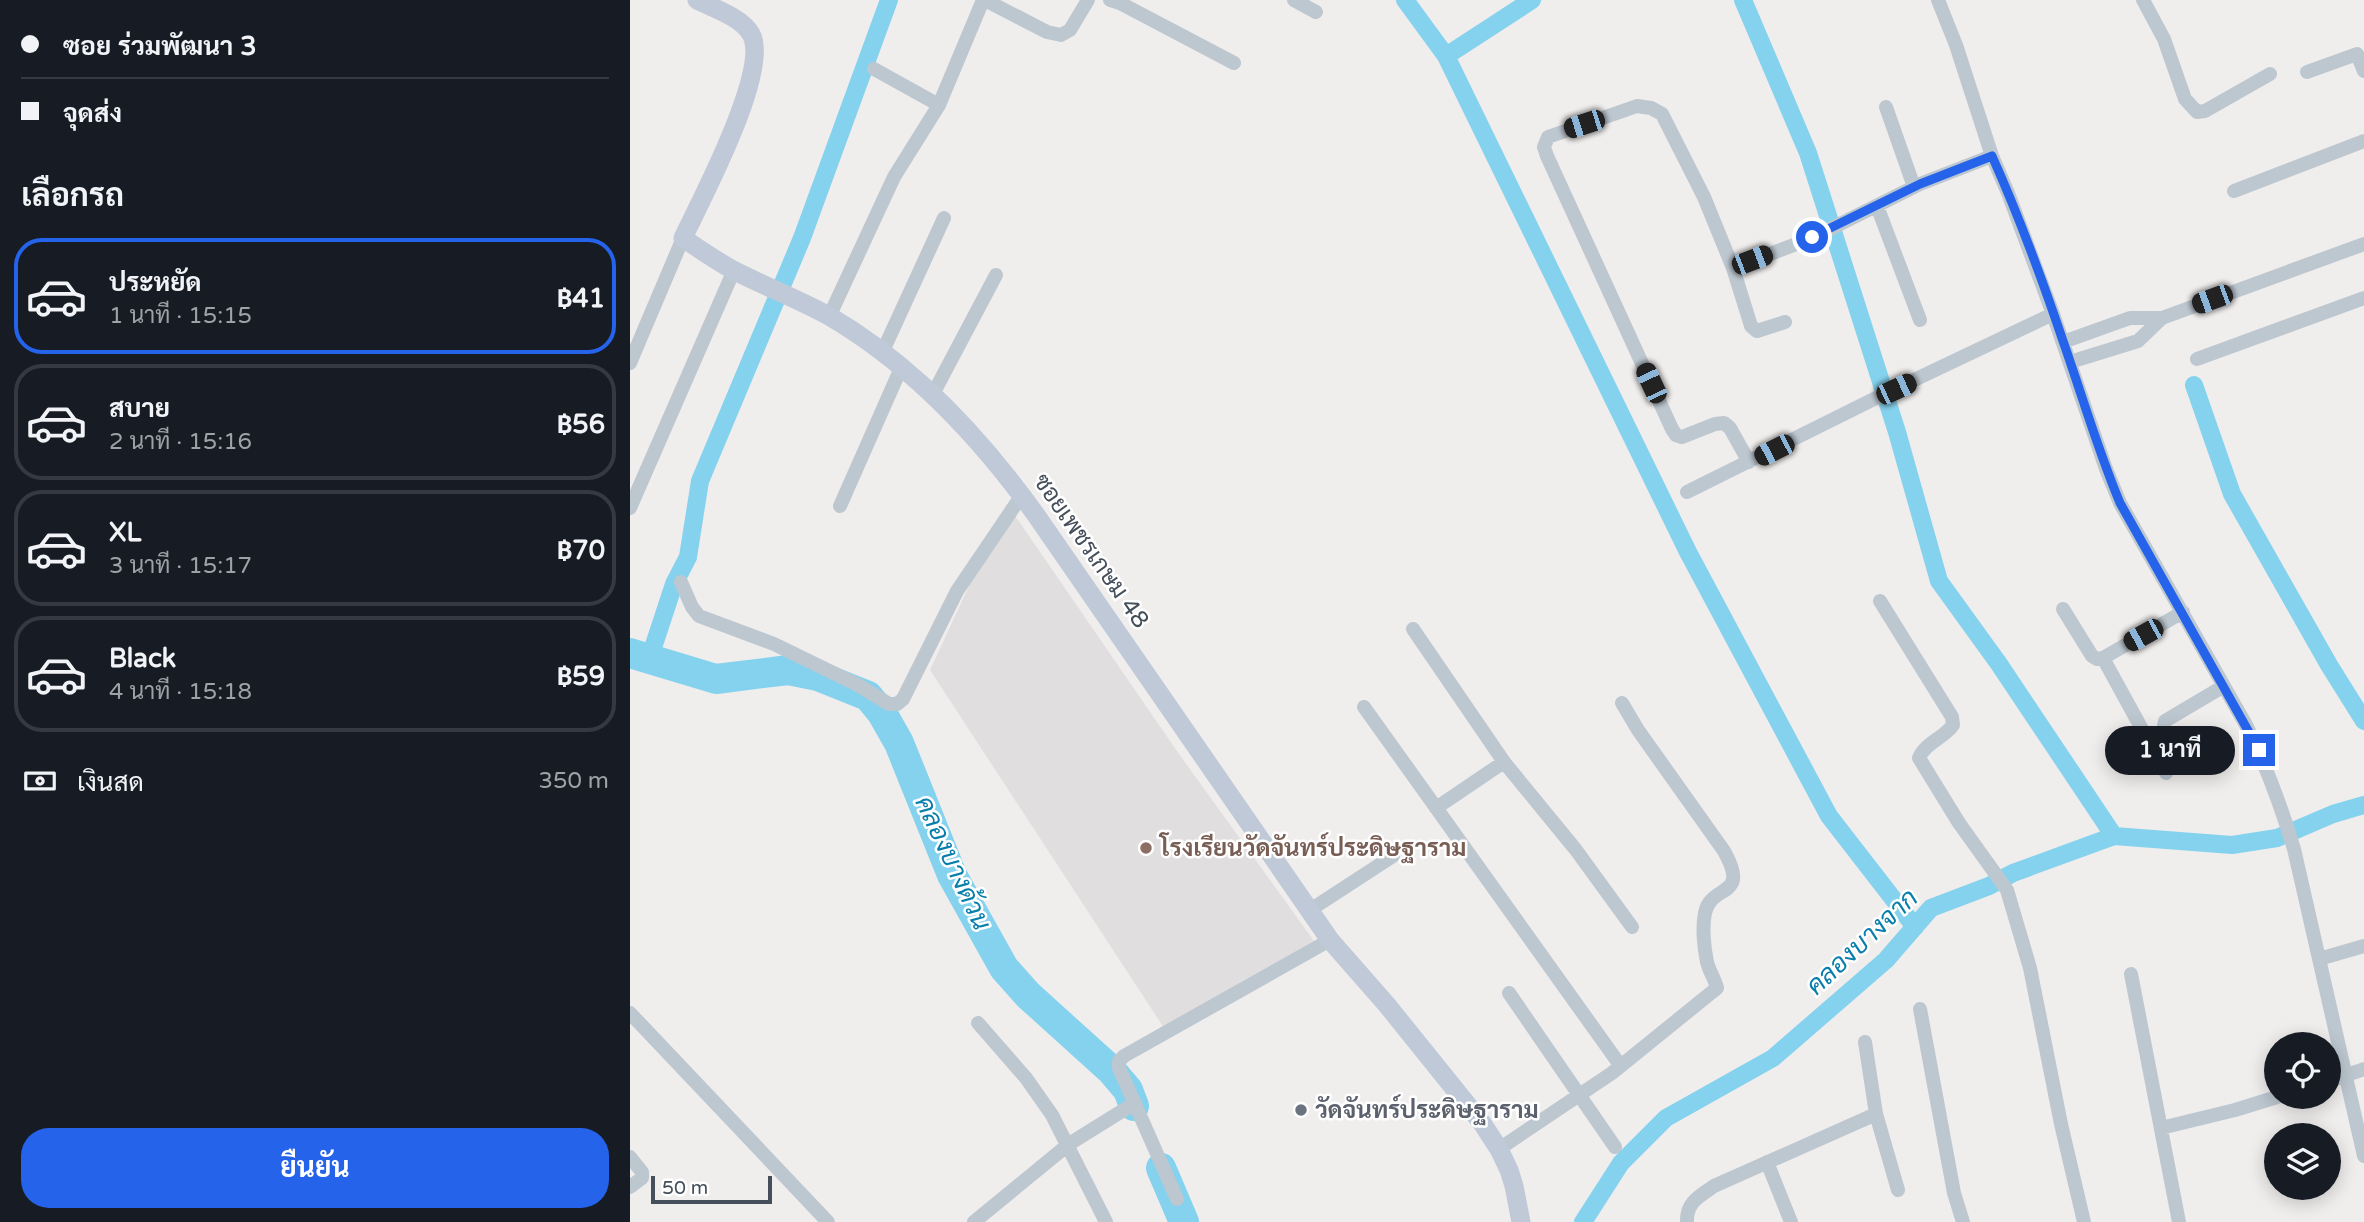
<!DOCTYPE html>
<html lang="th">
<head>
<meta charset="utf-8">
<style>
	:root { --surface:#171b24; --page:#242831; --text:#f1f3f6; --muted:#9ea1a6; --line:#363941; --accent:#2563eb }
	body { margin:0; font-family:"Varela Round",Sarabun,sans-serif; background:var(--page); color:var(--text); height:100vh; display:flex; flex-direction:column; font-size:26px; white-space:nowrap }
	* { box-sizing:border-box; margin:0 }
	p { font-size:23px; color:var(--muted) }
	.icon { flex:none; width:38px; height:38px; fill:none; stroke:currentColor; stroke-width:2; stroke-linecap:round; stroke-linejoin:round }
	.map { position:relative; flex:1; overflow:hidden }
	.details { display:flex; flex-direction:column; background:var(--surface); width:630px }
	.details>* { flex:none }
	.top-card { display:grid; align-content:center; height:154px; padding:0 21px; background:var(--surface) }
	.tools { position:absolute; left:1634px; top:1032px; display:grid; gap:14px }
	.tools a { display:grid; place-items:center; width:77px; height:77px; border-radius:50%; background:var(--surface); box-shadow:0 4px 18px #0003; font-size:35px }
	.scale { position:absolute; left:21px; bottom:18px; width:121px; box-sizing:border-box; padding-left:7px; border:4px solid #454f5b; border-top:0; font-size:19px; line-height:24px; white-space:nowrap; color:#454f5b; -webkit-text-stroke:5px #fff; paint-order:stroke }
	.end { position:absolute; width:32px; height:32px; margin:-16px; border:9px solid #2563eb; background:#fff; box-shadow:0 0 0 4px #fff }
	.from { border-radius:50% }
	.bubble { position:absolute; height:49px; border-radius:24px; background:var(--surface); box-shadow:0 4px 18px #0003; font-size:23px; font-weight:700; line-height:49px; text-align:center }
	.car { position:absolute; width:21px; height:42px; margin:-21px -10px; border-radius:9px; box-shadow:0 0 5px 2px #0007; background:linear-gradient(#222 24%,#8ab4d8 0 40%,#222 0 76%,#8ab4d8 0 86%,#222 0) }
	.top-card b { display:flex; align-items:center; gap:24px; height:66px; font-size:26px }
	.top-card b+b { border-top:2px solid var(--line) }
	.top-card i { width:18px; height:18px; background:var(--text) }
	ul { padding:0; list-style:none }
	li { display:flex; align-items:center; gap:21px; height:116px; margin:0 14px 10px; padding:0 7px; border:4px solid var(--line); border-radius:28px }
	li div { flex:1 }
	li b { display:block; font-size:26px }
	li em { font-style:normal; font-weight:700 }
	li.selected { border-color:var(--accent) }
	li>.icon { width:63px; height:63px; stroke-width:1.5 }
	h2 { padding:0 21px; font-size:32px; line-height:84px }
	.pay { display:flex; align-items:center; gap:18px; height:77px; padding:0 21px; font-size:26px }
	.pay p { margin-inline-start:auto }
	.button { display:flex; gap:14px; margin-top:auto; padding:14px 21px }
	.button a { flex:1; height:80px; border-radius:28px; background:var(--accent); color:#fff; font-size:28px; font-weight:700; line-height:80px; text-align:center }
	main { display:flex; flex:1; min-height:0 }
	.map>svg:first-child { display:block }
	.education { fill:#e1dedf }
	.lines { fill:none; stroke-linecap:round; stroke-linejoin:round }
	.canal { stroke:#85d2ee; stroke-width:18 }
	.river { stroke:#85d2ee; stroke-width:30 }
	.street { stroke:#bdc7d0; stroke-width:14 }
	.secondary { stroke:#bfc9d7; stroke-width:19 }
	.route { stroke:#2563eb; stroke-width:9 }
	.education-dot { fill:#8d6e63; stroke:#fff; stroke-width:2.5 }
	.worship-dot { fill:#6b7280; stroke:#fff; stroke-width:2.5 }
	.labels { text-anchor:middle; dominant-baseline:central; stroke-width:5; stroke-linejoin:round; paint-order:stroke }
	.street-label { font-size:24px; fill:#454f5b; stroke:#fff }
	.education-label { font-size:24px; font-weight:bold; fill:#785e54; stroke:#fff; text-anchor:start }
	.worship-label { font-size:24px; font-weight:bold; fill:#5b616d; stroke:#fff; text-anchor:start }
	.water-label { font-size:26px; font-style:italic; fill:#087fab; stroke:#fff }
</style>
</head>
<body>
<main>
<section class="details">
<div class="top-card">
<b><i class="from"></i>ซอย ร่วมพัฒนา 3</b>
<b><i></i>จุดส่ง</b>
</div>
<h2>เลือกรถ</h2>
<ul>
<li class="selected"><svg class="icon" aria-label="car" viewBox="0 0 24 24"><path d="M5 17H2v-5l4-1 3-4h7l3 4 3 1v5h-3M9 17h6M6 11h13"/><circle cx="7" cy="17" r="2"/><circle cx="17" cy="17" r="2"/></svg><div><b>ประหยัด</b><p>1 นาที · 15:15</p></div><em>฿41</em></li>
<li><svg class="icon" aria-label="car" viewBox="0 0 24 24"><path d="M5 17H2v-5l4-1 3-4h7l3 4 3 1v5h-3M9 17h6M6 11h13"/><circle cx="7" cy="17" r="2"/><circle cx="17" cy="17" r="2"/></svg><div><b>สบาย</b><p>2 นาที · 15:16</p></div><em>฿56</em></li>
<li><svg class="icon" aria-label="car" viewBox="0 0 24 24"><path d="M5 17H2v-5l4-1 3-4h7l3 4 3 1v5h-3M9 17h6M6 11h13"/><circle cx="7" cy="17" r="2"/><circle cx="17" cy="17" r="2"/></svg><div><b>XL</b><p>3 นาที · 15:17</p></div><em>฿70</em></li>
<li><svg class="icon" aria-label="car" viewBox="0 0 24 24"><path d="M5 17H2v-5l4-1 3-4h7l3 4 3 1v5h-3M9 17h6M6 11h13"/><circle cx="7" cy="17" r="2"/><circle cx="17" cy="17" r="2"/></svg><div><b>Black</b><p>4 นาที · 15:18</p></div><em>฿59</em></li>
</ul>
<div class="pay"><svg class="icon" aria-label="cash" viewBox="0 0 24 24"><path d="M3 7h18v10H3z"/><circle cx="12" cy="12" r="2"/></svg>เงินสด<p>350 m</p></div>
<div class="button"><a>ยืนยัน</a></div>
</section>
<div class="map">
<svg width="1734" height="1222" viewBox="0 0 1734 1222">
	<rect width="100%" height="100%" fill="#f0eded"/>
	<path class="education" d="M377 504 549 754 684 941 534 1028 300 670Z"/>
	<g class="lines">
		<path class="canal" d="M775 0 816 56 1058 552 1199 816 1285 927
			M1113 0 1178 153 1267 432 1309 581 1369 664 1484 836
			M816 56 902 0
			M1564 385 1602 494 1699 665 1734 721
			M19 660 44 584 58 557 70 481 172 238 259 0
			M953 1222 991 1163 1036 1118 1143 1058 1256 960 1301 908 1359 886 1383 873 1484 836 1602 845 1647 838 1703 814 1734 805"/>
		<path class="river" d="M0 653 86 679 158 670 188 676 238 696 252 713 269 743 322 875 374 968 398 995 481 1070 498 1090 504 1106
			M531 1168 554 1222"/>
		<path class="street" d="M355 0 417 32 431 35 440 30 458 0
			M480 0 490 3 604 63
			M664 0 686 12
			M1308 0 1326 45 1362 156 1378 193 1423 314 1476 469 1490 503 1616 725C1636 765 1651 806 1664 849L1734 1156
			M1513 0 1534 39 1555 99 1567 112 1575 111 1640 74
			M244 69 309 105
			M1677 72 1727 54 1734 71
			M1256 107 1284 187
			M1604 191 1734 141
			M1247 206 1290 320
			M1103 268 1182 238 1290 184 1362 156
			M199 317 264 177 309 105 353 0
			M1433 342 1500 318H1532L1734 244
			M252 353 314 218
			M1567 359 1734 298
			M1440 362 1508 341 1532 318
			M0 363 53 238
			M303 394 366 275
			M1119 462 1100 428 1094 423 1085 424 1052 437 1046 435 1042 429 917 156 914 147 918 137 1007 106 1021 108 1032 114 1074 197 1103 268 1121 326 1127 331 1155 322
			M1057 492 1242 400 1423 314
			M210 506 271 368
			M0 508 104 270
			M51 582 62 607 69 616 144 644 228 685 259 704H267L273 699 327 591 392 495
			M1250 601 1322 717 1323 725C1314 738 1295 743 1289 758L1329 823 1377 890 1400 968 1431 1124 1454 1222
			M1433 609 1462 656 1467 659 1473 658 1553 612
			M783 629 874 762 946 850 1002 927
			M1473 658 1536 773
			M734 707 990 1065
			M1548 768 1533 731 1535 721 1594 686
			M806 808 874 762
			M680 910 763 856
			M1689 959 1734 946
			M1501 974 1549 1222
			M879 993 985 1147
			M1290 1009 1324 1193 1333 1222
			M0 1013 198 1222
			M348 1023 396 1078 422 1115 476 1222
			M1235 1042 1246 1114 1268 1190
			M1699 1081 1734 1069
			M1531 1128 1605 1110 1647 1097
			M869 1149 982 1073 1087 988C1085 979 1079 971 1077 962 1074 948 1072 927 1075 913 1081 883 1121 899 1094 851L1008 730 992 703
			M0 1157 12 1172V1178L0 1187
			M1137 1162 1161 1222
			M547 1199 489 1068V1061L494 1056 700 940
			M344 1222 439 1144 505 1103
			M1057 1222C1056 1202 1070 1196 1084 1186L1246 1114"/>
		<path class="secondary" d="M67 0C83 8 111 17 121 34 141 69 71 200 53 238 69 249 85 260 103 270 134 286 168 299 199 316 283 365 350 437 406 515L700 940 757 1005 852 1123 869 1149 879 1170 884 1186 891 1222"/>
	</g>
	<g class="lines">
		<path class="route" d="M1182 237 1290 184 1362 156C1389 216 1412 279 1433 341 1452 395 1468 451 1490 503L1629 750"/>
	</g>
	<circle class="education-dot" cx="516" cy="848" r="7"/>
	<circle class="worship-dot" cx="671" cy="1110" r="7"/>
	<g class="labels">
		<g class="street-label">
			<text transform="translate(461 551) rotate(55)">ซอยเพชรเกษม 48</text>
		</g>
		<g class="education-label">
			<text x="530" y="848">โรงเรียนวัดจันทร์ประดิษฐาราม</text>
		</g>
		<g class="worship-label">
			<text x="685" y="1110">วัดจันทร์ประดิษฐาราม</text>
		</g>
		<g class="water-label">
			<text transform="translate(323 863) rotate(65)">คลองบางด้วน</text>
			<text transform="translate(1232 942) rotate(-43)">คลองบางจาก</text>
		</g>
	</g>
</svg>
<div class="tools">
<a><svg class="icon" aria-label="locate" viewBox="0 0 24 24"><circle cx="12" cy="12" r="6"/><path d="M12 2v4M12 18v4M2 12h4M18 12h4"/></svg></a>
<a><svg class="icon" aria-label="layers" viewBox="0 0 24 24"><path d="M12 4l9 5-9 5-9-5zM3 14l9 5 9-5"/></svg></a>
</div>
<div class="scale">50 m</div>
<i class="end from" style="left:1182px;top:237px"></i>
<i class="end" style="left:1629px;top:750px"></i>
<div class="bubble" style="left:1475px;top:726px;width:130px">1 นาที</div>
<i class="car" style="left:954px;top:124px;rotate:252deg"></i>
<i class="car" style="left:1122px;top:260px;rotate:69deg"></i>
<i class="car" style="left:1582px;top:299px;rotate:250deg"></i>
<i class="car" style="left:1021px;top:383px;rotate:335deg"></i>
<i class="car" style="left:1266px;top:389px;rotate:65deg"></i>
<i class="car" style="left:1144px;top:450px;rotate:243deg"></i>
<i class="car" style="left:1513px;top:635px;rotate:241deg"></i>
</div>
</main>
</body>
</html>
